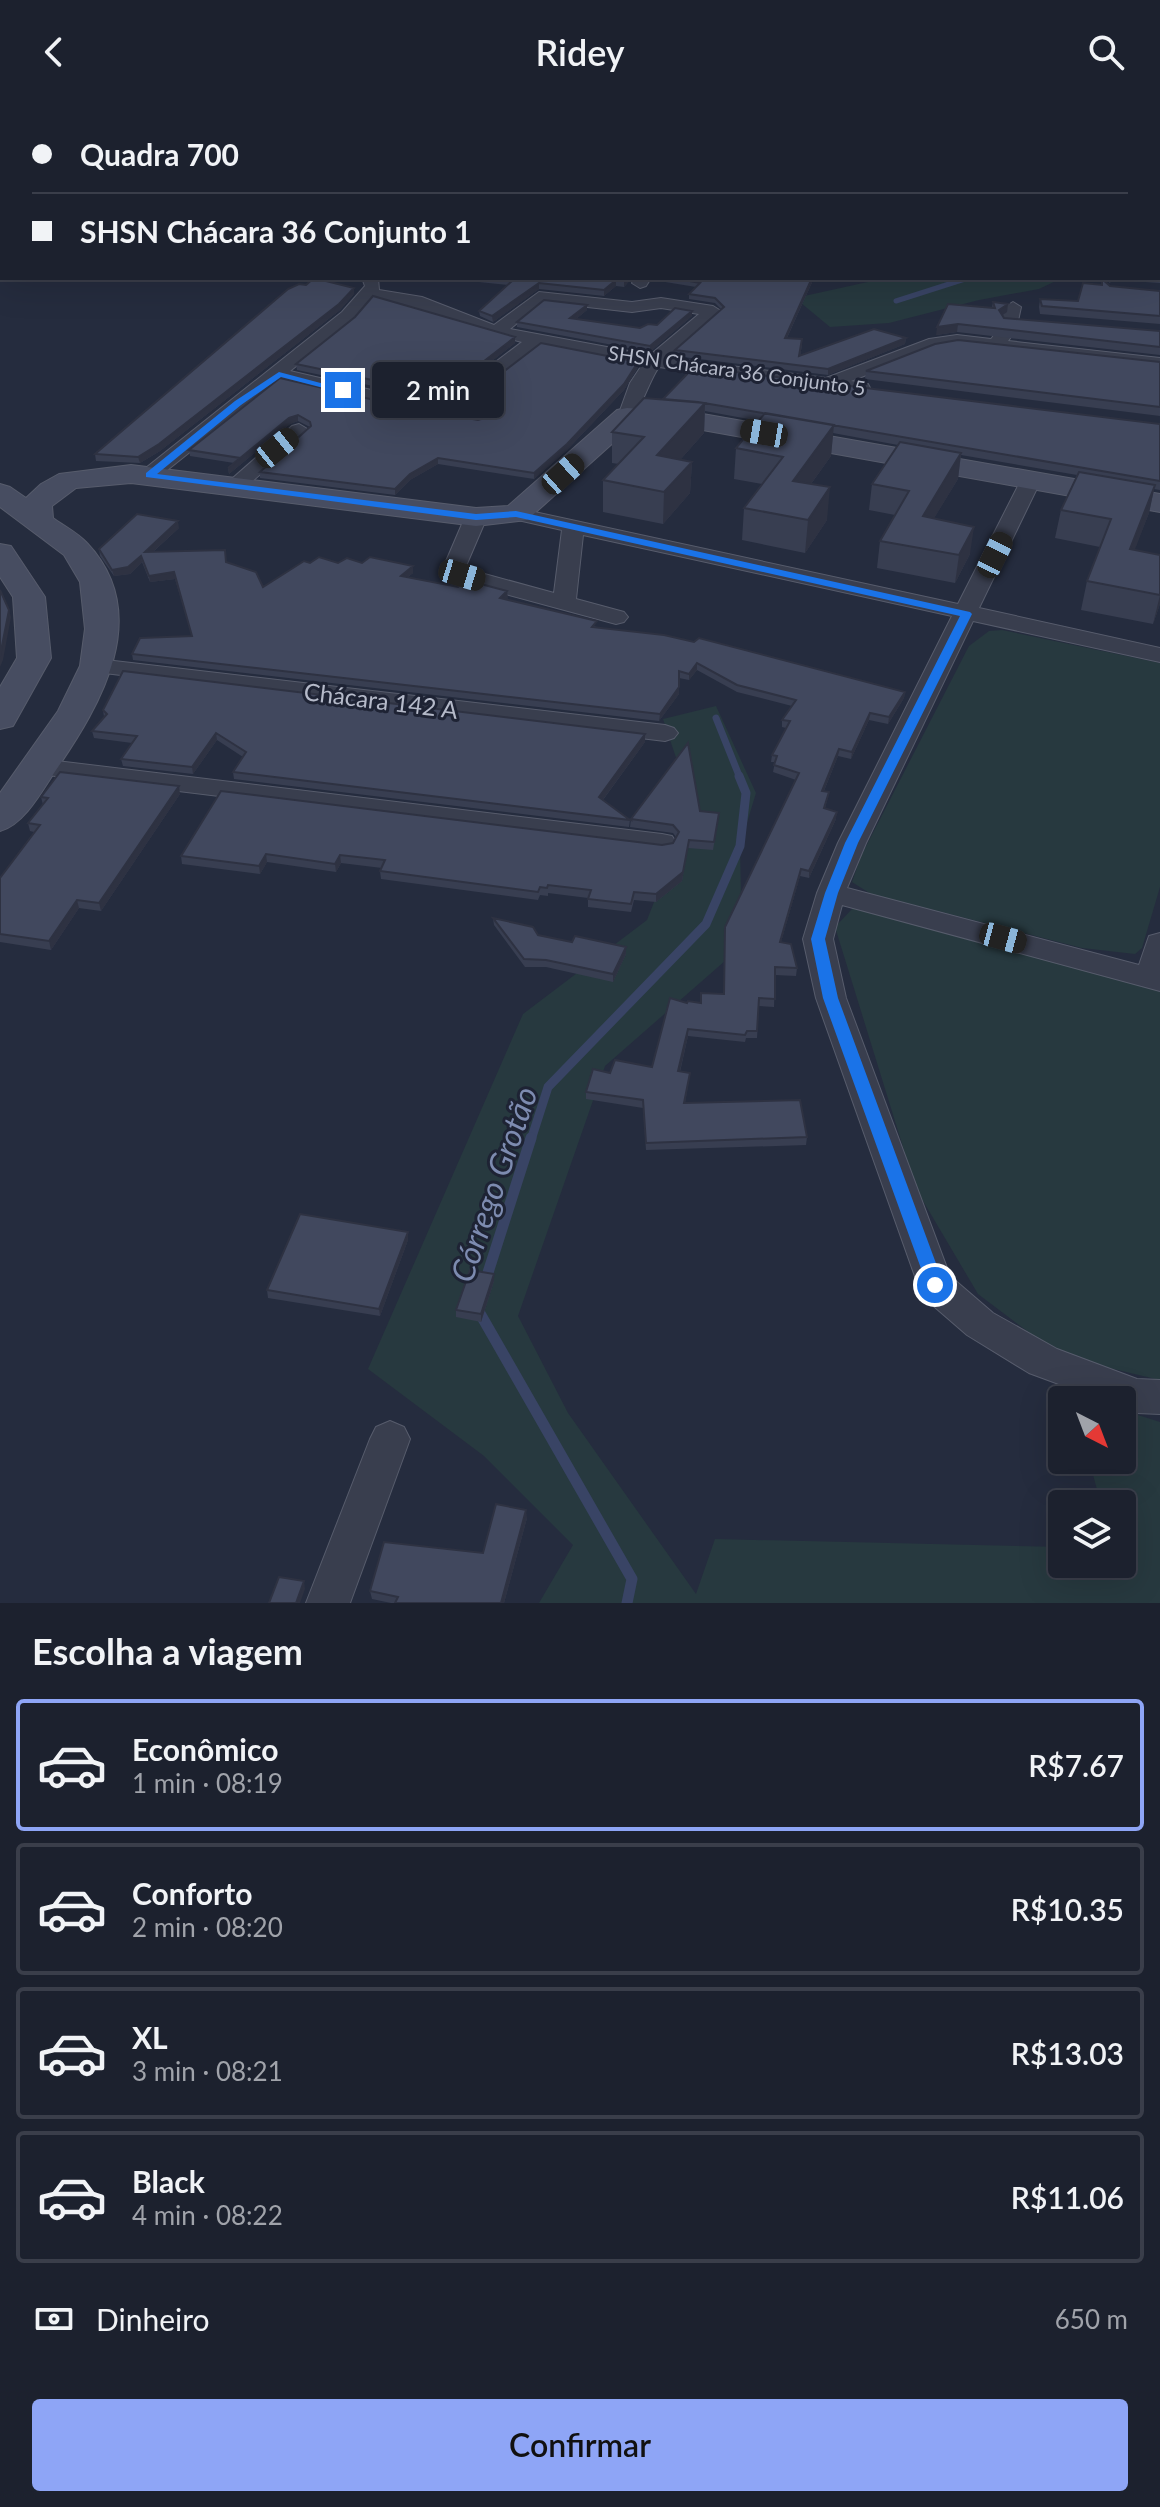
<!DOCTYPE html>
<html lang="pt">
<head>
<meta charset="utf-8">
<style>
	:root { --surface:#1c212e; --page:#292e3a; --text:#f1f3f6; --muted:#a0a3aa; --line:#3a3e4a; --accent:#8ea5f6 }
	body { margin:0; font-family:Lato,sans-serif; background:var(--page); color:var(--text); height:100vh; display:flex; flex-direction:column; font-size:30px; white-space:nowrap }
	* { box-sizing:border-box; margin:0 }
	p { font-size:26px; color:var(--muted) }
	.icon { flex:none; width:44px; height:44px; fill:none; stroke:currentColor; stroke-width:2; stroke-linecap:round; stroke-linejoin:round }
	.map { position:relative; height:1499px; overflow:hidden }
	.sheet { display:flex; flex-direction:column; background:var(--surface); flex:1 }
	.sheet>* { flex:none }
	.hud { position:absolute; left:0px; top:0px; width:1160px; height:176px; box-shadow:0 8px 32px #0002,0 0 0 2px var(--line); display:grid; align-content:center; height:176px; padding:0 32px; background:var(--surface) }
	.needle { width:52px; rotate:138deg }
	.tools { position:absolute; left:1048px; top:1282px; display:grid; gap:16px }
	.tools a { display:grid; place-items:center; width:88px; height:88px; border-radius:8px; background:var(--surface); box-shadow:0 8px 32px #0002,0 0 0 2px var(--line); font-size:40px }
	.end { position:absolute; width:36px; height:36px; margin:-18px; border:10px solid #1a73e8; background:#fff; box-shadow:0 0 0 4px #fff }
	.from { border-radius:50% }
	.bubble { position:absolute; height:56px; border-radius:8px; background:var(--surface); box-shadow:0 8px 32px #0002,0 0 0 2px var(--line); font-size:26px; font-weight:600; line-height:56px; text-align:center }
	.car { position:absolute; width:24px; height:48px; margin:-24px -12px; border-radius:10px; box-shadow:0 0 6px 2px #0007; background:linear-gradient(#222 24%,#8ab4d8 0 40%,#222 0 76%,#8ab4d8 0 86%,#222 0) }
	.hud b { display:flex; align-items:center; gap:28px; height:76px; font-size:30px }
	.hud b+b { border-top:2px solid var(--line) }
	.hud i { width:20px; height:20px; background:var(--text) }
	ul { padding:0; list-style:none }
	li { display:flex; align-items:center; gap:24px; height:132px; margin:0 16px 12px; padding:0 16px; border:4px solid var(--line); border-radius:8px }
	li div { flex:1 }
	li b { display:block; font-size:30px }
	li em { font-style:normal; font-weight:600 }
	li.on { border-color:var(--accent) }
	li>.icon { width:72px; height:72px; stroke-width:1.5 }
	h2 { padding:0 32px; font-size:36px; line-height:96px }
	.pay { display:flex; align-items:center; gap:20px; height:88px; padding:0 32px; font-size:30px }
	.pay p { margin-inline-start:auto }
	.action { display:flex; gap:16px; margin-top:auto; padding:16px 32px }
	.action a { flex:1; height:92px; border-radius:8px; background:var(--accent); color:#111; font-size:32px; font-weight:600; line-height:92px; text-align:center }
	header { display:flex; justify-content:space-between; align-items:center; height:104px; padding:0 32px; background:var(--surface); font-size:36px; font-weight:600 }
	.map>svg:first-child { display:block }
	.green { fill:#27393f }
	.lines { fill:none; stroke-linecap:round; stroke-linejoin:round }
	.stream-far3 { stroke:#394465; stroke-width:5 }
	.stream-far2 { stroke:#394465; stroke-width:7 }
	.stream-far1 { stroke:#394465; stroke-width:9 }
	.stream { stroke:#394465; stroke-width:11 }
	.street-casing { stroke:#575c6c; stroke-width:2 }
	.secondary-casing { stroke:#575c6c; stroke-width:2 }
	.street { fill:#393e4e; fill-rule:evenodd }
	.secondary { fill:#474d61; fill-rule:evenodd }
	.wall { fill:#383e51 }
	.shaded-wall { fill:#2e3242 }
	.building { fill:#41485e; stroke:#2e3242; stroke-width:2 }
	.route { fill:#1a73e8 }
	.labels { text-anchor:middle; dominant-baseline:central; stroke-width:6; stroke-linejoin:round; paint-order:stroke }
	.far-street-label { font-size:20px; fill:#b5bac9; stroke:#1e2334 }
	.street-label { font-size:24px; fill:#b5bac9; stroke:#1e2334 }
	.near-water-label { font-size:32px; font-style:italic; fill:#7d8bb0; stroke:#1e2334 }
</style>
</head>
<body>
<header><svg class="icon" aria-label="back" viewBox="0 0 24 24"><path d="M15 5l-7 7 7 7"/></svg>Ridey<svg class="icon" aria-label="search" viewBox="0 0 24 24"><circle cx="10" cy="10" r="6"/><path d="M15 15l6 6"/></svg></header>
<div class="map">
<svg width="1160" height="1499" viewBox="0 0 1160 1499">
	<rect width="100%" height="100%" fill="#252c3e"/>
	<path class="green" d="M886 174H1062L1039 185 979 196 889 219 830 223 795 194Z
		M1002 526 1160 559V783L1142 844 1135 850 1082 844 871 790 852 778 861 752 969 542 989 527Z
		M716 602 756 689 740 742 742 842 605 962 518 1212 568 1309 696 1490 715 1435 1062 1443V1460H1122V1400H1101L1089 1356H1122V1306L1160 1318V1499H539L573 1441 484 1352 368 1265 523 910 647 816 692 701 663 615Z
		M853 804 1160 885V1276L1105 1263 1047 1242 978 1190 916 1085 835 823Z"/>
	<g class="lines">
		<path class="stream-far3" d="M896 197 968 174"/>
		<path class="stream-far2" d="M716 614 740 674"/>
		<path class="stream-far1" d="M531 1036 548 983 706 820 740 742 746 689 739 672"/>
		<path class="stream" d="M485 1178 531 1034
			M478 1206 632 1475 627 1499"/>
		<defs>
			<path id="street" d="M0 51H2L0 60Z
				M362 174H378L379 186 422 193 494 221 539 188 632 198 661 194 713 202 721 207 719 211 668 254 826 274 929 235 957 231 991 235 999 225 1005 203 1013 198 1021 203 1016 226 1008 237 1160 254V264L957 241 933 245 851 277 868 280 870 284 868 288 861 290 659 263C649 276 638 315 627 318L618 312 630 279 642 261 538 242 480 287 474 289 465 283 468 279 522 238C471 225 424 203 372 194L354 216 290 267 401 293 486 309 488 313 486 317 479 319 401 305 280 276 156 375H142L139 371 142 367 342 208 365 182ZM543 198 632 208 661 204 699 210 650 251 510 225Z
				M635 174H651L646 182 640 184 632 179Z
				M299 320 309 326 306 330 240 388H226L223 384 226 380 292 322Z
				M1031 370 1041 376 979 504 1160 544V558L973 517 866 739 847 784 1139 861 1149 832 1160 829V887L842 801 833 835 846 894 950 1172 993 1209 1057 1245 1137 1275 1160 1276V1310L1137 1309 1122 1304V1296H1102L1029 1269 967 1231 922 1192 816 894 803 835 817 789 838 739 952 512 583 431 576 495 624 508 628 513 624 518 616 520 454 476 444 462 465 413 476 407 487 413 466 462 470 466 554 489 562 426 509 414 506 410 516 404 958 500 1021 376Z
				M97 555 665 621 674 624 678 629 674 634 665 637 88 567 85 562 88 557Z
				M40 655 662 730 672 732 676 738 672 744 662 746 31 669 27 663 31 657Z
				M390 1317 404 1323 410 1335 350 1499H306L370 1335 376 1323Z"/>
			<path id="secondary" d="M627 304 697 309 1160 390V408L697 325 633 321 527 416 476 422 131 379 76 384 52 402 53 414C64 422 78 429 87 439 154 510 101 601 56 666 42 687 24 721 0 727V689L58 607 80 562 85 525 80 478 64 451 0 403V380L10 383 26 394 41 380 59 370 131 361 476 404 508 402 617 306Z
				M0 440 11 442 45 493 51 554 13 622 0 625V583L17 554 13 493 0 473Z"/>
		</defs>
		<use href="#street" class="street-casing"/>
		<use href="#secondary" class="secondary-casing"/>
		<use href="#street" class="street"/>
		<use href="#secondary" class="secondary"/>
	</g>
	<path class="wall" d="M832 0H974L973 2H840Z
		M1158 137 1160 143V179L1115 176 1109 179 1110 174H1158Z
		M440 174H632L624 183 616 182 604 192 539 185 493 218 480 212 479 207 508 181Z
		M652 174H814L787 234 802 241 800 252 906 234 905 240 828 271 675 252V246L721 205 715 199 689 195V190L696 183 653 176Z
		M1102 175 1110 182 1160 187V220L1040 210 1039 203 1040 195 1078 197 1101 181Z
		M354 190 340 206 160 347 140 359 96 357 95 350Z
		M993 198 1008 200 1007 208 1002 211 1004 214 1160 227V251L957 228 936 231 992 203Z
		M587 201V206L576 215 640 224 657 221 692 207V212L650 248 517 223V218Z
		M515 239 466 277 464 280 472 286 638 263 624 286 567 346 534 375 438 360 410 376 395 391 260 374V368L310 323 298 317 290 320 229 370 228 364 234 359 190 352 189 346 280 274 400 302 478 316 488 313 489 310 487 306 297 266 296 260Z
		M1160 258V312L865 275 866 267Z
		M644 294 1160 320V386L1154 385 1149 409 1134 446 1160 451V500L1153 520 1081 506 1087 477 1100 443 1055 434 1061 406 1077 371 961 351 958 375 934 414 970 450 955 479 877 464 880 437 895 411 869 406 872 380 898 341 833 329 831 352 811 380 827 416 805 449 742 436 744 404 762 380 734 375 736 344 759 317 705 307 704 329 680 356 692 358 690 389 663 420 603 408V376L619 360 612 359V328Z
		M179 424 153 448 227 458 263 483 310 459H362L413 469 408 473 508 494 506 495 597 523 905 588 904 594 888 620 869 616 851 655 838 652 824 687 829 688 825 704 836 715 809 774 800 772 781 838 797 864 796 872 775 871 774 903 759 902 757 934H746L745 938 688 932 680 968 690 969 685 999 807 1033 806 1041 646 1046 643 1004 586 995V988L610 969 652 963 687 899H700L723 889 796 676 773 668 775 658H771L772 651 786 624 782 623V616L792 602 737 588 697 566 689 576 679 574V590L659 617 133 556 132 550 192 532 175 475 150 478 142 458 130 470 114 472 100 452 99 445Z
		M103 606 645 630V638L603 696 630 716 629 723 234 675 233 668 243 653 217 636 193 670 123 662 121 655 132 639 94 634 92 627 104 613Z
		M180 690 101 807 79 804 51 846 0 838V774L34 728 30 727 28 719 43 701 41 693Z
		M700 707 718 717 713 746 688 744 682 777 656 798 634 796 631 808 588 803V794L548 789V792L540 791 538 796 381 775 380 767 382 764 341 759 336 768 267 758 260 770 182 760 181 752 662 741 673 739 676 733 673 729 630 723 631 715Z
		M493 814 538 831 626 850 613 878 546 863H525L494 821Z
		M408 1136 380 1212 268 1194 267 1186Z
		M494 1177 481 1218 456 1213V1206Z
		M527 1414 504 1499H391L372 1495 370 1487 483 1449Z"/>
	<path class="shaded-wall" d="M627 174H632L624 183V177Z
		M812 174H814L784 240 785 234Z
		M616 176V182L604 192V186Z
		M539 179V185L493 218 492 212Z
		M354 184V190L340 206 160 347 140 359 138 353Z
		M1008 200 1007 208 998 214 999 206Z
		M587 201V206L570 220V214Z
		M692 207V212L650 248V242Z
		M958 220 957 228 936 231 937 223Z
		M515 233V239L466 277 462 284V278L465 272Z
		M906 234 905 240 828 271V265Z
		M638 258V263L624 286 567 346 534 375V369Z
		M705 299 704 329 656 383 657 351Z
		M298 311V317L290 320 229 370 228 364 289 314Z
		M834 321 831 352 790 409 793 377Z
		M961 349 958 375 919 439 923 412Z
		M438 354V360L410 376 395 391V385L410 370Z
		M692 358 690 389 663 420 664 388Z
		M1155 381 1149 409 1124 474 1130 445Z
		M830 383 827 416 805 449 808 416Z
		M178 417 179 424 146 454 145 448Z
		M974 423 970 450 955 479 959 451Z
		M141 452 142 458 130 470 114 472 112 466Z
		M413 462V469L401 478V472Z
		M174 468 175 475 150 478 149 472Z
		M507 487 508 494 500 501V494Z
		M1160 491V500L1153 520Z
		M9 506 11 513 3 556 0 563V552Z
		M697 559V566L689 576V570Z
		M679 583V590L659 617 660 610Z
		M905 588 904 594 888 620 889 613Z
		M870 609 869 616 851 655 852 648Z
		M216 629 217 636 193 670 192 663Z
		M645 630V638L599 701V693Z
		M839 645 838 652 821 694 822 687Z
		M179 682 180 690 101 807 99 799Z
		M837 708 836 715 809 774V767Z
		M689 736 682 777 656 798V790Z
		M266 750 267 758 260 770 259 762Z
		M340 751 341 759 336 768 335 760Z
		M801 765 800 772 779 845 780 838Z
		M77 796 79 804 51 846 49 837Z
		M626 843V850L613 878V870Z
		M688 925V932L678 975V967Z
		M408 1128V1136L380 1212 379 1205Z
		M494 1170V1177L481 1218V1210Z
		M526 1406 527 1414 504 1499H501Z
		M304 1477 305 1485 300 1499H296Z"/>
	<path class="building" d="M337 0H416L414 2H334Z
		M514 0H819L821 2H511Z
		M853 0H974L973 2H891L884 0 880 2H862Z
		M1122 0H1156L1157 2H1121Z
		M1158 3 1160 4V79H1158Z
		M1160 89V130H1158V90Z
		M1158 137 1160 143V171H1158Z
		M314 174 354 184 339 200 159 340 138 353 95 350 288 185 299 180 306 181Z
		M492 174H627L624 177 616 176 604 186 539 179 492 212 479 207 513 176Z
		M674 174H812L785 234 802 235 799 252 874 225 906 234 828 265 675 246 724 203 715 194 689 190 700 179Z
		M1102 175 1110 182 1160 187V212L1042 202 1040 195 1078 197 1083 179 1102 181Z
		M373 192 515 233 465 272 462 278 472 286 482 284 541 239 638 258 624 280 567 340 534 369 438 354 410 370 395 385 260 368 311 322 310 318 298 311 289 314 228 364 240 354 189 346 280 274 400 302 478 316 488 313 490 306 486 300 296 260 355 213Z
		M544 196 587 201 570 214 640 224 648 220 657 221 675 204 692 207 650 242 517 218Z
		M993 198 1008 200 999 206 1004 214 1160 227V243L958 220 937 223 948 200 995 204Z
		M958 236 1160 258V303L866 267 935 240Z
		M694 263 1160 320V377L698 298 663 295Z
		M644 294 705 299 657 351 692 358 664 388 603 376 644 333 612 328Z
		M765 309 834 321 793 377 830 383 808 416 744 404 783 353 736 344Z
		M900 338 961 349 923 412 974 423 959 451 880 437 909 387 872 380Z
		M1079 368 1155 381 1130 445 1160 451V491L1087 477 1111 415 1061 406Z
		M137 410 178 417 145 448 225 446 226 458 256 468 263 483 304 457 310 459 319 453 338 459 347 454 362 459 370 453 413 462 401 472 458 483 466 476 477 479 507 487 500 494 597 517 592 523 664 531 694 538 699 534 905 588 889 613 870 609 852 648 839 645 822 687 829 688 824 704 837 708 809 767 801 765 780 838 791 840 797 864 775 863V895L759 894 757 927H747L745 931 688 925 678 967 690 969 684 999 800 996 807 1033 646 1039 643 996 586 988 593 965 610 969 615 956 652 963 670 894 687 899 688 897 701 899V889L724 890 725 823 799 669 774 661 777 652 772 651 790 617 782 616 796 596 737 581 697 559 689 570 679 567V583L660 610 132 550 140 534 192 532 174 468 149 472 141 452 128 463 112 466 99 445Z
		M0 486 9 506 0 552Z
		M123 567 645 630 599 693 630 716 233 668 246 648 216 629 192 663 121 655 137 632 92 627 107 610 103 606Z
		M688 639 700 707 719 709 714 738 689 736 683 768 656 790 634 788 631 800 588 795 591 786 548 781 547 784 540 783 538 788 380 767 385 756 340 751 335 760 266 750 259 762 181 752 221 687 662 741 673 739 679 728 673 721 631 715Z
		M60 668 179 682 99 799 77 796 49 837 0 830V774L40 721 28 719 48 694 41 693Z
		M493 814 533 823 538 831 572 838 575 832 626 843 613 870 546 856 524 855Z
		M300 1110 408 1128 379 1205 267 1186Z
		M470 1166 494 1170 481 1210 456 1206Z
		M496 1400 526 1406 501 1499H395L398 1493 370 1487 384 1438 483 1449Z
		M279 1473 304 1477 296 1499H269Z"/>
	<path class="route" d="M279 268 347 286 343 289 281 273 241 301 157 370 476 410 516 407 970 508 972 510 858 739 838 789 825 835 838 894 944 1181 941 1186 935 1188 927 1181 823 894 811 835 825 789 845 739 960 512 516 413 476 416 146 373V369L235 297Z"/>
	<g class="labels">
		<g class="far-street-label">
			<text transform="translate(737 266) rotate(8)">SHSN Chácara 36 Conjunto 5</text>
		</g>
		<g class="street-label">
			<text transform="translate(381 596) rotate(7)">Chácara 142 A</text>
		</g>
		<g class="near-water-label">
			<text transform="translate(493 1080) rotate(-71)">Córrego Grotão</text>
		</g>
	</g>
</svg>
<div class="tools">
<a><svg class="needle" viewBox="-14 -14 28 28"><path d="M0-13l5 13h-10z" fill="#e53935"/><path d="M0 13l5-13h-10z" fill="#a0a3aa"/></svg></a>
<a><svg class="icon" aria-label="layers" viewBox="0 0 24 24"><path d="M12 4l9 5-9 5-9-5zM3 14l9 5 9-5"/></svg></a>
</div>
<i class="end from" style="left:935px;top:1181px"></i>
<i class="end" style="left:343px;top:286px"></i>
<div class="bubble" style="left:372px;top:258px;width:132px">2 min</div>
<i class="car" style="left:764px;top:329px;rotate:280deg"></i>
<i class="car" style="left:277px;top:344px;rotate:51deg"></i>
<i class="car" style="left:563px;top:370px;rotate:48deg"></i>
<i class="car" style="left:995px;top:451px;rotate:26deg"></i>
<i class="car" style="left:462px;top:471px;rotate:107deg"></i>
<i class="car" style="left:1003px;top:834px;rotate:105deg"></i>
<div class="hud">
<b><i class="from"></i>Quadra 700</b>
<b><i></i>SHSN Chácara 36 Conjunto 1</b>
</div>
</div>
<section class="sheet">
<h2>Escolha a viagem</h2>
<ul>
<li class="on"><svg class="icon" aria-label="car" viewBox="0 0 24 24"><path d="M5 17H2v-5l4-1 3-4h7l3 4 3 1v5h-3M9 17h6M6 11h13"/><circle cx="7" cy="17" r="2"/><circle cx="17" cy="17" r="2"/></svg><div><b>Econômico</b><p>1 min · 08:19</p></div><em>R$7.67</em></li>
<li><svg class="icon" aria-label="car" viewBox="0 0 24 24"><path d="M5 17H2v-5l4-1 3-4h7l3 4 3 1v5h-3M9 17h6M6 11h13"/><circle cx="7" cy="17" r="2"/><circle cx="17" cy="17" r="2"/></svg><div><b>Conforto</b><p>2 min · 08:20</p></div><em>R$10.35</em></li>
<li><svg class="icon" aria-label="car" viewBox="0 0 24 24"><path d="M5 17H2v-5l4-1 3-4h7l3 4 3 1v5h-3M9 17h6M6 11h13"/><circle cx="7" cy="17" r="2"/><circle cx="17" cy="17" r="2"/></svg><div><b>XL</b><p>3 min · 08:21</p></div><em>R$13.03</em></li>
<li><svg class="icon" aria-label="car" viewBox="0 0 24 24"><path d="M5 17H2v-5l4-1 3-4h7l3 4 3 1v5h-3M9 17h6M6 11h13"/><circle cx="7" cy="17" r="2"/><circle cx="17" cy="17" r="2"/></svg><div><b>Black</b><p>4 min · 08:22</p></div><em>R$11.06</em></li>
</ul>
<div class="pay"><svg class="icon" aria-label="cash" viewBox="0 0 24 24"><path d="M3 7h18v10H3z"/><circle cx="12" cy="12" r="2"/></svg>Dinheiro<p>650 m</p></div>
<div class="action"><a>Confirmar</a></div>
</section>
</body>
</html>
